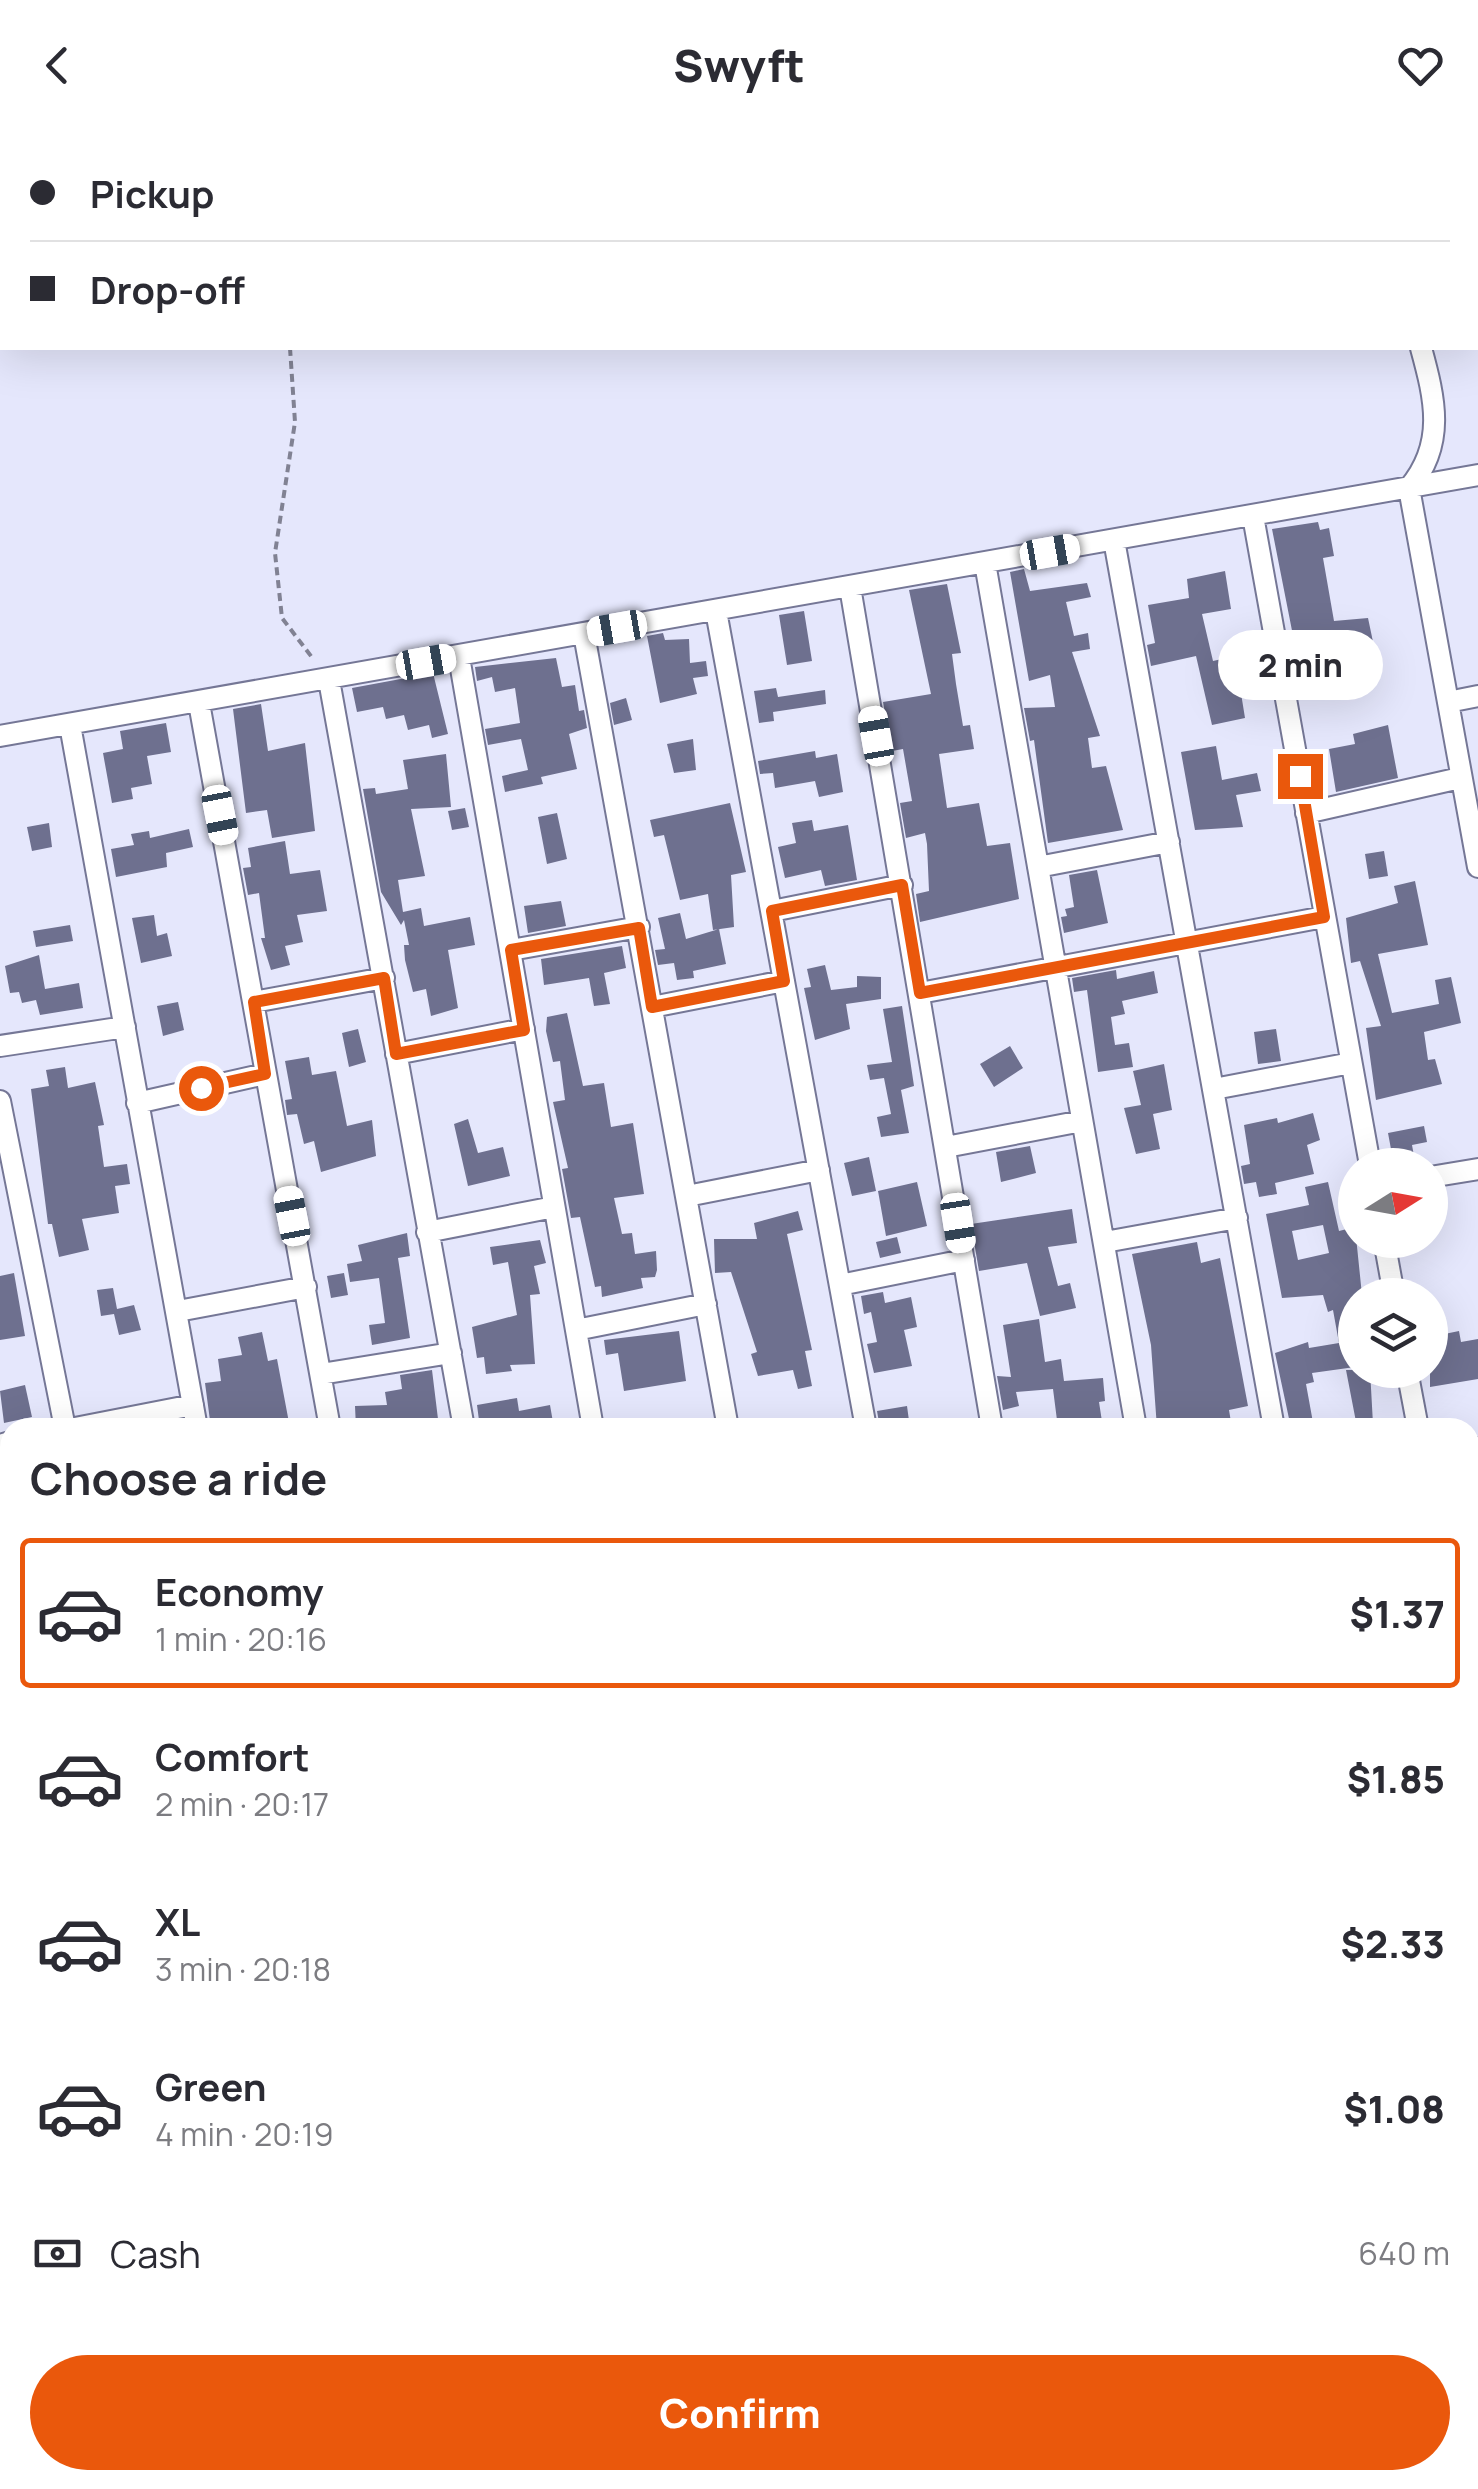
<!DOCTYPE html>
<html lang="en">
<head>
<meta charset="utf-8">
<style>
	:root { --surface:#fff; --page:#f2f2f3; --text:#2b2b33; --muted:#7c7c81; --line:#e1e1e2; --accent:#ea580c }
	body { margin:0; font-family:Manrope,sans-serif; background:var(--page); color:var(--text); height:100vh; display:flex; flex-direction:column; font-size:38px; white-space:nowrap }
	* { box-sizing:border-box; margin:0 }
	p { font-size:32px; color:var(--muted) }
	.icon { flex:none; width:55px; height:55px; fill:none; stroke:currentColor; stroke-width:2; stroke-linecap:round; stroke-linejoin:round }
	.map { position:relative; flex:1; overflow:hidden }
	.drawer { position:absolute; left:0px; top:1288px; width:1480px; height:1072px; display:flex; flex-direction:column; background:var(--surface); border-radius:30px 30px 0 0; box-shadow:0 10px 40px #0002 }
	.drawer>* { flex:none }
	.hud { position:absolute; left:0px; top:0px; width:1480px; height:220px; box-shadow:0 10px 40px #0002; display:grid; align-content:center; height:220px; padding:0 30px; background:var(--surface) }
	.needle { width:65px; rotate:79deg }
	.tools { position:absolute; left:1338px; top:1018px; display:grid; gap:20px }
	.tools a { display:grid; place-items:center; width:110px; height:110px; border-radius:50%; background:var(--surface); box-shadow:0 10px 40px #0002; font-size:50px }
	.end { position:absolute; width:45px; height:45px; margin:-22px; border:12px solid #ea580c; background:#fff; box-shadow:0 0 0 5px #fff }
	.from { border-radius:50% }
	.bubble { position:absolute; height:70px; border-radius:35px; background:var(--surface); box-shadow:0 10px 40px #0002; font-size:32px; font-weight:800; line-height:70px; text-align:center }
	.car { position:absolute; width:30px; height:60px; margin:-30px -15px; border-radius:12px; box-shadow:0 0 8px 2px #0007; background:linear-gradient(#fff 24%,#345 0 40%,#fff 0 76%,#345 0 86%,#fff 0) }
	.hud b { display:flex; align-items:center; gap:35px; height:95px; font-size:38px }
	.hud b+b { border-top:2px solid var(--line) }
	.hud i { width:25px; height:25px; background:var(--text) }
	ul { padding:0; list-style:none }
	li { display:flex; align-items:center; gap:30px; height:150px; margin:0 20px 15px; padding:0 10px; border:5px solid transparent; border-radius:10px }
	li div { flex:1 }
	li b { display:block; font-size:38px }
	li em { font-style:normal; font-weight:800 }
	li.current { border-color:var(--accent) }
	li>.icon { width:90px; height:90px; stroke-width:1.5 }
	h2 { padding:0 30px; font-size:45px; line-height:120px }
	.pay { display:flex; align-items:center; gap:25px; height:110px; padding:0 30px; font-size:38px }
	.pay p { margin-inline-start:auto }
	.primary-button { display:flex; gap:20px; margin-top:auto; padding:20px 30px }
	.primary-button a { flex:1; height:115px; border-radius:60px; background:var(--accent); color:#fff; font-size:40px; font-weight:800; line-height:115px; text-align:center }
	header { display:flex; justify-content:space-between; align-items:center; height:130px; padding:0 30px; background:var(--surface); font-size:45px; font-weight:800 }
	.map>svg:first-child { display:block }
	.building { fill:#6e708f; fill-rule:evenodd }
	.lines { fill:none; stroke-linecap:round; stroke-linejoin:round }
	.minor-casing { stroke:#757796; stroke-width:24 }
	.path { stroke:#818293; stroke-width:4; stroke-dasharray:8 5; stroke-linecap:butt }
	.minor { stroke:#fff; stroke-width:20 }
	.route { stroke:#ea580c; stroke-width:12 }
</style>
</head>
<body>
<header><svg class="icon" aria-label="back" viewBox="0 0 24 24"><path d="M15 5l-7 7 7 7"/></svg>Swyft<svg class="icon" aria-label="heart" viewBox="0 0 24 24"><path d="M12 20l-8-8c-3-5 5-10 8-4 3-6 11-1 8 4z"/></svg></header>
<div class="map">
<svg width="1478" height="2359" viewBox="0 0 1478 2359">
	<rect width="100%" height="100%" fill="#e5e7fc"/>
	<path class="building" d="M1318 392 1320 400 1329 398 1334 426 1323 428 1334 491 1368 488 1380 545 1356 551 1349 519 1298 531 1272 399Z
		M1024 439 1030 461 1087 453 1091 467 1066 472 1074 506 1088 503 1090 519 1072 522 1100 606 1088 608 1092 638 1106 636 1123 700 1048 713 1034 610 1030 611 1024 578 1055 577 1050 545 1029 551 1010 442Z
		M1225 441 1231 479 1202 484 1213 531 1235 526 1245 588 1212 595 1196 526 1151 536 1147 515 1155 513 1148 475 1189 468 1187 449Z
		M947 454 961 523 952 524 956 554 963 596 970 595 974 619 939 624 947 678 979 673 987 716 1010 713 1019 769 920 792 916 764 929 761 927 714 925 703 906 708 900 673 912 671 903 619 892 621 883 572 931 564 909 460Z
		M804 481 812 531 787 535 779 485Z
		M663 503 665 510 689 509 690 533 706 531 708 546 693 548 697 564 660 573 647 506Z
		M556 528 562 557 575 555 579 581 584 580 587 598 569 604 577 639 541 647 543 654 505 662 502 646 528 640 521 609 488 615 485 599 520 593 515 558 495 562 492 547 477 551 475 537Z
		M433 543 448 604 432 608 429 595 408 600 404 585 386 589 383 577 357 582 352 558Z
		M776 558 778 567 825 560 826 574 773 582 774 591 759 593 754 561Z
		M626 568 632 590 614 595 610 573Z
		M261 574 268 621 305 613 315 701 272 708 267 680 246 683 233 579Z
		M166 593 171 622 147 626 152 654 131 658 133 669 112 673 103 623 123 619 120 601Z
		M1388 595 1398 648 1336 662 1329 619 1355 614 1353 604Z
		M693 609 696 640 674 643 667 614Z
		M1216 616 1222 650 1257 643 1261 661 1236 665 1243 697 1195 700 1181 622Z
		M815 621 816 628 837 624 843 662 819 667 815 651 775 658 773 643 760 644 758 631Z
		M446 624 451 677 411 679 425 746 398 750 403 782 421 778 424 796 470 787 475 815 448 820 458 878 431 886 426 859 413 862 405 830 404 815H409L404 790 401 795 381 762 363 659 375 658 376 664 408 659 403 630Z
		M730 673 746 742 731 745 734 797 713 800 708 764 680 770 664 705 654 707 650 690Z
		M465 678 469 697 452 700 448 681Z
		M557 683 567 729 547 734 538 687Z
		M812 690 814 701 848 695 857 750 825 756 821 740 785 748 778 717 796 713 792 693Z
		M49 693 52 717 32 721 27 697Z
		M189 699 193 717 166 723 167 737 116 747 111 719 134 715 131 704 149 701 150 708Z
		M285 711 290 744 320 740 327 781 297 785 303 812 285 816 290 835 271 840 261 808H265L259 763 248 765 243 738 251 737 248 718Z
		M1384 721 1388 746 1369 749 1365 724Z
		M1097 740 1108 793 1064 803 1061 787 1067 786 1065 779 1074 777 1069 745Z
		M1415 751 1428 815 1378 824 1392 883 1439 874 1435 850 1451 847 1461 893 1424 902 1428 930 1435 929 1442 954 1376 970 1366 898 1381 896 1360 831 1351 833 1346 788 1398 773 1394 756Z
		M561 771 566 796 528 803 524 776Z
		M680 783 686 809 719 799 726 834 693 841 694 848 677 850 674 833 658 835 655 820 665 819 658 788Z
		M154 785 157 806 167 803 172 826 141 833 132 788Z
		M70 795 73 811 36 817 33 801Z
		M622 816 626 838 604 843 610 874 594 876 589 848 544 855 541 829Z
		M39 825 45 859 79 853 83 878 40 885 36 870 22 873 19 862 10 863 5 836Z
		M825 835 831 860 857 857V846L881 847V869L846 874 850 899 815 910 804 858 811 857 807 839Z
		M1116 840 1117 849 1154 841 1158 863 1122 871 1125 884 1111 887 1115 915 1129 913 1133 937 1098 942 1087 860 1074 862 1072 848Z
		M178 872 184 900 163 906 157 876Z
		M902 876 914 956 901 960 909 1003 881 1007 877 987 891 984 884 948 870 950 867 935 892 932 883 879Z
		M567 883 583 956 604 953 611 997 633 993 644 1064 614 1068 622 1104 632 1103 635 1124 656 1121 657 1140 655 1147 641 1148 643 1158 602 1167 601 1156 595 1157 580 1087 571 1088 562 1039 568 1038 553 972 565 970 560 931 553 932 546 901 547 887Z
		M358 899 366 932 349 937 342 903Z
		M1276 899 1281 931 1258 934 1254 902Z
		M1010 916 1023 938 994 957 980 934Z
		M309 927 312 945 336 941 347 996 372 990 376 1026 321 1042 314 1011 304 1014 297 984 287 985 285 970 292 969 285 931Z
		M1164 934 1172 980 1153 984 1160 1019 1136 1024 1124 978 1141 975 1133 941Z
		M65 937 68 958 95 952 104 995 98 996 104 1037 127 1034 130 1054 115 1056 119 1083 82 1089 89 1120 59 1127 52 1094H48L31 959 49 956 46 940Z
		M1313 983 1320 1010 1307 1015 1314 1044 1275 1053 1277 1064 1259 1067 1256 1052 1244 1054 1241 1036 1250 1034 1244 995 1277 988 1278 993Z
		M468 989 478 1023 503 1017 510 1046 468 1056 454 994Z
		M1424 996 1427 1012 1412 1015 1414 1026 1393 1030 1388 1003Z
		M1030 1016 1036 1043 1001 1052 996 1022Z
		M869 1027 876 1061 852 1066 844 1033Z
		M917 1052 927 1096 886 1106 878 1061Z
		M1328 1052 1339 1101 1355 1097 1362 1165H1355V1237L1312 1243 1314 1252 1306 1254 1314 1298H1291L1275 1223 1308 1212 1309 1218 1339 1213 1333 1180 1328 1182 1323 1165 1282 1168 1266 1084 1309 1075 1305 1057ZM1323 1095 1329 1123 1298 1130 1292 1101Z
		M1072 1079 1077 1113 1048 1117 1058 1156 1070 1153 1076 1178 1040 1186 1027 1133 979 1141 971 1094Z
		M798 1081 803 1100 787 1104 812 1220 805 1221 812 1256 798 1259 793 1240 758 1246 751 1224 757 1222 731 1142 715 1143 714 1109H757L754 1093Z
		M407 1103 410 1126 398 1128 410 1208 372 1215 369 1195 385 1193 379 1148 350 1152 347 1134 362 1131 358 1115Z
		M897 1107 901 1123 880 1128 876 1112Z
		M540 1110 546 1133 534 1136 540 1164 530 1165 535 1234 510 1235 512 1241 486 1244 484 1227 477 1228 472 1197 517 1185 508 1132 493 1135 490 1117Z
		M1197 1112 1201 1133 1220 1128 1248 1276 1229 1280 1232 1298H1208L1207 1293 1157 1298 1151 1215 1132 1124Z
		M14 1143 25 1206 0 1210V1146Z
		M344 1143 348 1165 331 1168 327 1146Z
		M113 1158 117 1179 134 1175 141 1200 119 1205 114 1184 101 1186 97 1160Z
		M883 1162 885 1173 911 1167 917 1197 904 1200 912 1236 874 1243 867 1214 877 1212 871 1182 864 1184 861 1166Z
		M1039 1189 1045 1232 1061 1229 1064 1251 1103 1248 1105 1271 1099 1272 1103 1298H1058L1053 1259 1016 1262 1019 1276 1003 1280 997 1246 1011 1247 1003 1195Z
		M679 1201 686 1251 624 1261 618 1223 606 1225 604 1210Z
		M1459 1201 1461 1212 1478 1209V1249L1430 1257V1207Z
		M262 1202 268 1231 277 1229 290 1298H211L205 1253 221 1251 218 1229 242 1225 238 1207Z
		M432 1240 438 1289 401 1291 403 1298H356L355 1276 387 1275 385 1262 402 1259 400 1245Z
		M1346 1240H1370L1373 1294 1357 1297Z
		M25 1255 32 1287 4 1293 0 1261Z
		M517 1268 519 1281 550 1275 554 1298H480L477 1275Z
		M907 1276 910 1298H880L877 1281Z"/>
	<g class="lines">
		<defs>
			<path id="minor" d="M1348 0V2
				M1421 218C1435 269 1446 314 1409 358L1478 737
				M1253 386 1370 1035
				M1114 410 1274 1298
				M985 433 1136 1298
				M850 457 992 1298
				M716 481 866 1298
				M584 504 728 1298
				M459 527 593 1298
				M329 550 464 1298
				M1448 572 1478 566
				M199 573 330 1298
				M70 595 197 1298
				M0 606 1478 345
				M1306 683 1460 648
				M1038 737 1169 712
				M772 781 902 755
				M511 820 639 797
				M920 863 1324 787
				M254 872 384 848
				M652 877 784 851
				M0 916 125 897
				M396 924 524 899
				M1214 959 1351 933
				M0 971 65 1298
				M137 973 265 944
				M946 1017 1082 991
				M1430 1047 1478 1039
				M687 1066 819 1040
				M427 1102 554 1077
				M1384 1110 1394 1165
				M1105 1112 1237 1088
				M840 1155 964 1130
				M178 1181 306 1157
				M576 1200 706 1174
				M1407 1240 1418 1298
				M321 1244 451 1223
				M75 1298 193 1275
				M0 1315 10 1312
				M1470 1319 1478 1318
				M0 1491 10 1543
				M1470 1565 1478 1564
				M1470 1588 1478 1634
				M0 1600 10 1598
				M1470 1662 1478 1660
				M1470 1781 1478 1779
				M0 1937 10 1936
				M1470 2024 1478 2023
				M0 2199 10 2197
				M0 2245 10 2298
				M20 2350 21 2359
				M150 2350 151 2359
				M288 2350 290 2359
				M420 2350 422 2359
				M553 2350 555 2359
				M691 2350 693 2359
				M777 2350 779 2359
				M940 2350 941 2359
				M1203 2350 1204 2359
				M1326 2350 1328 2359
				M1464 2350 1465 2359
				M1070 2357 1107 2350
				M592 2359 643 2350"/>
		</defs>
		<use href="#minor" class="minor-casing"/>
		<path class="path" d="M285 2 286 0
			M1124 2 1134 0
			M0 207 2 205
			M290 218 295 292 275 423 282 488 314 530"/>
		<use href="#minor" class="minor"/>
	</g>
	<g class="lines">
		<path class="route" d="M201 958 265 944 254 872 384 848 396 924 524 900 511 820 639 798 652 877 784 851 772 781 902 755 920 863 1324 787 1300 646"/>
	</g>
</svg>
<div class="tools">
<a><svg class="needle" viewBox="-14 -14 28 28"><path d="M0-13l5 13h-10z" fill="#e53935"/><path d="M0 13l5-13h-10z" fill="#7c7c81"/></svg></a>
<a><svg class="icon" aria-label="layers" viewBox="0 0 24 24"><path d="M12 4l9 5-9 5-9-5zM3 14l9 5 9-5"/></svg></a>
</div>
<i class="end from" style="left:201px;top:958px"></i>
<i class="end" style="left:1300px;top:646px"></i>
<div class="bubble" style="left:1218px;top:500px;width:165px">2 min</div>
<i class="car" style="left:1050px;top:422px;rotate:80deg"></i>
<i class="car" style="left:617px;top:498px;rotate:260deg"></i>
<i class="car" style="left:426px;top:532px;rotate:80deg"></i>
<i class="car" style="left:876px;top:606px;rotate:350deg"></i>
<i class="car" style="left:220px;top:685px;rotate:169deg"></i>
<i class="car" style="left:292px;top:1086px;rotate:349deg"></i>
<i class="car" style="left:958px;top:1093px;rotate:171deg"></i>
<div class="hud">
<b><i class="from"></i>Pickup</b>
<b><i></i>Drop-off</b>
</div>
<section class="drawer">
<h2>Choose a ride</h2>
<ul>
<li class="current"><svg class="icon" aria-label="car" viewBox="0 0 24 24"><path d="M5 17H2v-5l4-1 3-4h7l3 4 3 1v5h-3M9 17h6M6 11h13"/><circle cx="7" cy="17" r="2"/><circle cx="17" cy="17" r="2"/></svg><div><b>Economy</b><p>1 min · 20:16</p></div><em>$1.37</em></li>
<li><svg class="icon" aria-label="car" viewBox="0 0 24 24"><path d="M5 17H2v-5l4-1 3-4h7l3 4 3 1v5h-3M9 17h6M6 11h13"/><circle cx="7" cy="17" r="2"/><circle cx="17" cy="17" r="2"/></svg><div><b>Comfort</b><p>2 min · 20:17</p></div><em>$1.85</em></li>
<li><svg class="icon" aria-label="car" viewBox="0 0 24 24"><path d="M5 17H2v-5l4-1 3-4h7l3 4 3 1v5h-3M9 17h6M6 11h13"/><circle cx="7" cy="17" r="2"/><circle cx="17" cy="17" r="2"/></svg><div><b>XL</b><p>3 min · 20:18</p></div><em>$2.33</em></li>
<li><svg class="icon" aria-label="car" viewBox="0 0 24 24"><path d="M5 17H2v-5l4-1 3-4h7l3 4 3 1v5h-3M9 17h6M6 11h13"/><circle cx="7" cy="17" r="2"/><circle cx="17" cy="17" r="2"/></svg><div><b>Green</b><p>4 min · 20:19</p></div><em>$1.08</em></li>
</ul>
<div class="pay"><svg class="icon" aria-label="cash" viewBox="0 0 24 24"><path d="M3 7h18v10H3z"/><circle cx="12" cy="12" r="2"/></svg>Cash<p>640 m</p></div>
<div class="primary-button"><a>Confirm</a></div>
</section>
</div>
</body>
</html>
